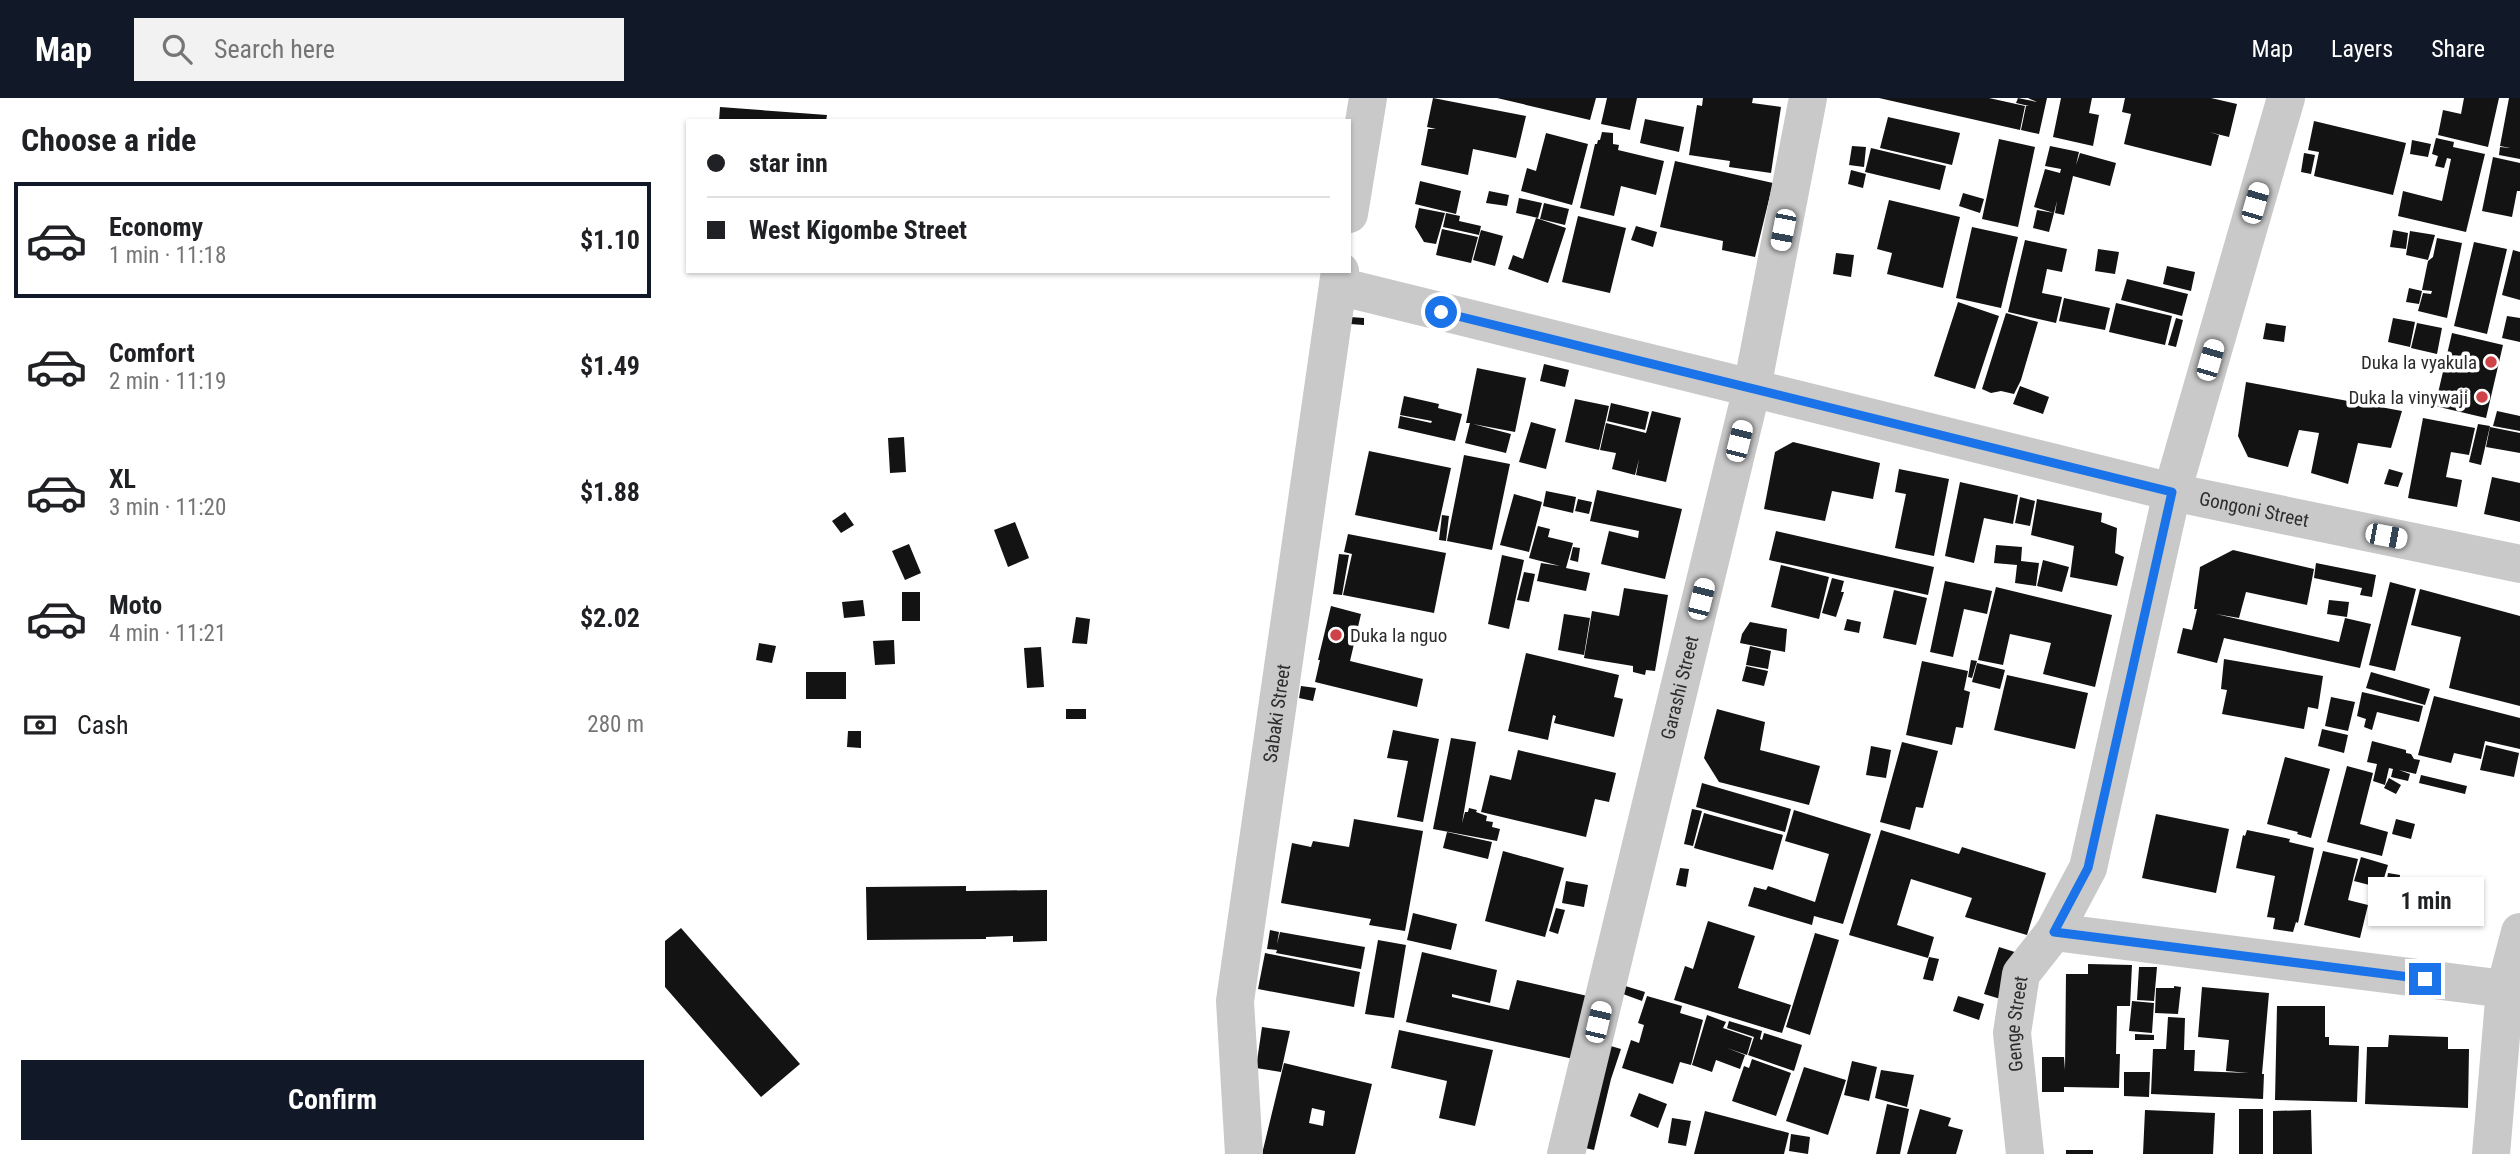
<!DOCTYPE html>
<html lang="en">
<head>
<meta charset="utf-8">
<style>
	:root { --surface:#fff; --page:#f2f2f2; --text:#202124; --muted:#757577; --line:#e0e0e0; --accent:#111827 }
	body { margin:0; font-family:"Roboto Condensed",sans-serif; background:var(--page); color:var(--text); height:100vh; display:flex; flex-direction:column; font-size:26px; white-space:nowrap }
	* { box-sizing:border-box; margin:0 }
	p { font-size:23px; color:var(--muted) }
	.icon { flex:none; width:38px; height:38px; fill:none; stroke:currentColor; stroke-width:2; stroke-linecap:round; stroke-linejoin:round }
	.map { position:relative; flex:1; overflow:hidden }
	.details { display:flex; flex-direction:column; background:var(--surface); width:665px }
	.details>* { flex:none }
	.top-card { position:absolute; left:21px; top:21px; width:665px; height:154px; border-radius:0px; box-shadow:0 2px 5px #0004; display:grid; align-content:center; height:154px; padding:0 21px; background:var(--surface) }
	.end { position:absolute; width:32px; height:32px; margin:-16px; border:9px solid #1a73e8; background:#fff; box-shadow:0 0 0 4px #fff }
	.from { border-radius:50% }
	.bubble { position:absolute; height:49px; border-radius:0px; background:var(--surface); box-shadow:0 2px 5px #0004; font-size:23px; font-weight:700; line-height:49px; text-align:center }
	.car { position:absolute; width:21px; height:42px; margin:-21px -10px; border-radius:9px; box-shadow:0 0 5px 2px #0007; background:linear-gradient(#fff 24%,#345 0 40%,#fff 0 76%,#345 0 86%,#fff 0) }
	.top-card b { display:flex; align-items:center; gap:24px; height:66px; font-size:26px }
	.top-card b+b { border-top:2px solid var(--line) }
	.top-card i { width:18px; height:18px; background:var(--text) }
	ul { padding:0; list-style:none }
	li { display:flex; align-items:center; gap:21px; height:116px; margin:0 14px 10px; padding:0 7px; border:4px solid transparent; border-radius:0px }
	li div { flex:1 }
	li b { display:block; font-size:26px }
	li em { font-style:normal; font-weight:700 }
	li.current { border-color:var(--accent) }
	li>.icon { width:63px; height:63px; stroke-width:1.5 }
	h2 { padding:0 21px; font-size:32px; line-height:84px }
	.pay { display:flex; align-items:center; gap:18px; height:77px; padding:0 21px; font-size:26px }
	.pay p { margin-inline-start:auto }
	.cta { display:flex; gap:14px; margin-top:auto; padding:14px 21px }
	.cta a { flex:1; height:80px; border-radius:0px; background:var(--accent); color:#fff; font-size:28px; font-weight:700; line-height:80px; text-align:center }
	header { display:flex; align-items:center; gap:42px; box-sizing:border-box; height:98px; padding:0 35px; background:var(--accent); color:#fff }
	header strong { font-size:33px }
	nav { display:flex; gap:38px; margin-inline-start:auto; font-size:24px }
	.search { width:490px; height:63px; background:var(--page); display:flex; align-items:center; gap:18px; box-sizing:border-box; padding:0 24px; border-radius:0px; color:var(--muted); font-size:26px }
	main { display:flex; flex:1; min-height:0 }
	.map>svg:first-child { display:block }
	.building { fill:#131313; fill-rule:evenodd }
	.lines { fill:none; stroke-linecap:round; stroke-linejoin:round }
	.minor { stroke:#c9c9c9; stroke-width:38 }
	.route { stroke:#1a73e8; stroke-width:9 }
	.poi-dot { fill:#cf4248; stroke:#fff; stroke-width:2.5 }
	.labels { text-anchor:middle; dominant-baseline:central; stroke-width:7; stroke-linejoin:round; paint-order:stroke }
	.poi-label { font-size:19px; fill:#2c2c2c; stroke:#fff; text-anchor:end }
	.street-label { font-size:19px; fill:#2c2c2c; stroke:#fff }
</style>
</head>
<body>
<header>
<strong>Map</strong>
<div class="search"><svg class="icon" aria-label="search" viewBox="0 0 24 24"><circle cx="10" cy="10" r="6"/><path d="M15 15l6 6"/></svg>Search here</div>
<nav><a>Map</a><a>Layers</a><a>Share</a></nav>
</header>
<main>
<section class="details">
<h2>Choose a ride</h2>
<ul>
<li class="current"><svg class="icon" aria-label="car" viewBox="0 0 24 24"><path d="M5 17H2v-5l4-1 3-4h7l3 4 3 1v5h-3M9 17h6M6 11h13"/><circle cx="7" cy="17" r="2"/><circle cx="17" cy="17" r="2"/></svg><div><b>Economy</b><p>1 min · 11:18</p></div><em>$1.10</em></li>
<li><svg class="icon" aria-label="car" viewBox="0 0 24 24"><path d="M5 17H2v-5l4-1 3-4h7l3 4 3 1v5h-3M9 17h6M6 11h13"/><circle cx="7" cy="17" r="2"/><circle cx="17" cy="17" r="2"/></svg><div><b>Comfort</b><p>2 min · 11:19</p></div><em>$1.49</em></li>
<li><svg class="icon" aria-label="car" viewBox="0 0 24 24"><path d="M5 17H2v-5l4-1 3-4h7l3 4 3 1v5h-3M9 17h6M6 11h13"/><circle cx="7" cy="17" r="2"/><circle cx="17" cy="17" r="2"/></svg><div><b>XL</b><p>3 min · 11:20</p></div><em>$1.88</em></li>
<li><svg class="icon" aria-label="car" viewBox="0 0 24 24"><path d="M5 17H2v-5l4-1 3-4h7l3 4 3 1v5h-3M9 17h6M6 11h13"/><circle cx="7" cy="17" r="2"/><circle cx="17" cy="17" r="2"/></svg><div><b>Moto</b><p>4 min · 11:21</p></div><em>$2.02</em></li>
</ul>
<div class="pay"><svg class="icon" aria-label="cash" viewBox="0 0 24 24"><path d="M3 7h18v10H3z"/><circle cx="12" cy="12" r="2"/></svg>Cash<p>280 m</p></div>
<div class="cta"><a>Confirm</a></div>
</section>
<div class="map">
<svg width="1855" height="1056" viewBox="0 0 1855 1056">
	<rect width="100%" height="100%" fill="#fff"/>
	<path class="building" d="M768 0 861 18 851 60 808 51 803 77 756 67 763 31H771L762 29Z
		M832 0H931L925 22Z
		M942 0H972L965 32 936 26Z
		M1038 0H1088L1087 5 1116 9 1106 75 1064 69 1065 63 1024 57 1032 7 1037 8Z
		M1214 0H1324L1360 8 1355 32Z
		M1353 0 1372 4 1363 0H1382L1374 36 1356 32 1361 8H1364L1351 5Z
		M1396 0H1427L1424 15 1434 17 1428 48 1388 39Z
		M1460 0H1546L1572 6 1564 39 1544 34 1554 37 1546 68 1459 46 1466 16 1457 14Z
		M1799 0H1834L1823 49 1773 37 1778 12 1796 16Z
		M1844 0H1855V61L1834 57 1835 49 1845 50 1835 48Z
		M55 9 162 17 161 23H54Z
		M1223 19 1295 35 1287 67 1215 50Z
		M980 21 1019 29 1014 54 975 45Z
		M1649 23 1741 45 1728 97 1649 78 1654 54 1643 52Z
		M937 34 948 35V46L954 47 953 52 999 63 991 97 956 88 949 118 915 110 930 46H932L933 42H935Z
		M881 35 923 46 907 107 856 93 862 70 871 73Z
		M1771 40 1789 44 1788 49 1820 56 1801 134 1733 118 1738 93 1777 103 1786 61 1782 60 1779 70 1770 68 1773 58 1767 56Z
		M1334 41 1370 49 1353 129 1317 121Z
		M1747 42 1766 46 1763 59 1745 56Z
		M1187 48 1201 49 1199 69 1184 67Z
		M1385 48 1414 54 1411 67 1415 55 1451 65 1445 88 1408 78 1399 117 1390 115 1392 103 1389 115 1369 109 1380 71 1395 75 1396 71 1380 68Z
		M1206 50 1281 68 1275 92 1200 74Z
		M1639 55 1650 57 1646 76 1636 74Z
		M1828 59 1855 65V93H1852L1847 119 1817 113Z
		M1010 63 1108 85 1090 159 1057 152 1058 143 995 129Z
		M1186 72 1201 76 1198 90 1183 86Z
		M755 83 796 93 791 116 750 106Z
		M824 93 844 97 842 108 821 105Z
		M1298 95 1319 101 1315 115 1294 108Z
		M854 100 877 105 873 120 851 115Z
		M1224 102 1295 119 1278 190 1222 176 1227 155 1212 151Z
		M879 105 904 111 900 127 875 121Z
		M754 110 780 115 771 146 759 144 750 129Z
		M1372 112 1389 115 1384 134 1368 130Z
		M781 115 795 118 794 123 816 128 814 137 778 129Z
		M913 118 961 130 945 195 897 184Z
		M871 120 901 130 883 185 843 171 848 157 858 161Z
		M971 128 992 134 988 149 966 142Z
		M1307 129 1353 139 1336 210 1291 200Z
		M777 131 813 139 806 165 771 157Z
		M816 132 838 138 830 168 808 162Z
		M1728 132 1743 135 1741 151 1725 149Z
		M1745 133 1770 137 1763 162 1741 157Z
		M1772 140 1797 145 1782 220 1753 213 1758 195 1766 196 1767 193 1757 192 1763 163 1768 159Z
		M1360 142 1402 151 1397 174 1382 171 1377 195 1397 199 1391 225 1343 214Z
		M1809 144 1842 151 1822 236 1789 228Z
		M1433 151 1454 154 1450 176 1430 173Z
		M1848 152 1855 154V202L1837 197Z
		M1171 155 1189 157 1186 179 1168 176Z
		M1502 168 1530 174 1526 193 1498 186Z
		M1462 181 1523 196 1517 218 1456 202Z
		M1744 190 1757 193 1754 206 1741 204Z
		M1399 200 1445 210 1440 232 1394 223Z
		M1293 204 1334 218 1310 291 1269 278Z
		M1451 205 1507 218 1500 247 1444 234Z
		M1341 215 1373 224 1356 282 1349 296 1336 293 1326 295 1317 291Z
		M1842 218 1855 220V244L1837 240Z
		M685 219 699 220V227L685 226Z
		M1511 220 1518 222 1511 249 1503 247Z
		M1728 220 1750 224 1745 249 1723 244Z
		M1601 225 1621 228 1619 244 1598 241Z
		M1752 225 1777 230 1772 256 1746 250Z
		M1787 235 1838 247 1821 320 1770 308Z
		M879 266 904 272 900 289 875 283Z
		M812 270 861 280 850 334 808 326 846 336 841 355 800 345 805 325H801Z
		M1581 284 1737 313 1726 350 1693 345 1683 386 1646 375 1654 335 1634 332 1623 369 1583 359 1573 338Z
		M1355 288 1384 299 1378 316 1348 306Z
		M739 298 774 306 773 310 797 316 790 343 733 330 735 318 766 325 767 323 735 317Z
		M910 301 944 308 934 352 900 344Z
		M946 305 984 314 980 332 942 323Z
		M987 313 1016 320 1001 384 971 377 974 361 970 377 947 371 951 355 935 352 941 325 981 335Z
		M1832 313 1855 318V333L1828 328Z
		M1758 320 1810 330 1804 357 1786 354 1781 379 1797 382 1792 409 1743 400Z
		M866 324 891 331 881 371 854 364Z
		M1813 326 1825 328 1816 367 1804 364Z
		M1825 329 1855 335V355L1821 349Z
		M239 339 241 374 225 375 223 340Z
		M1128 344 1215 365 1208 401 1167 393 1160 423 1099 411 1110 354Z
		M704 353 786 370 772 434 690 417Z
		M799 357 845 366 827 452 782 443Z
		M1234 371 1284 381 1269 458 1230 450 1241 396 1230 394Z
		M1724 371 1738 375 1733 389 1719 386Z
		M1827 379 1855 385V424L1819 416Z
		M1295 384 1353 397 1348 426 1319 420 1309 465 1280 458Z
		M932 392 1017 411 1000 481 936 466 944 433 973 440 974 433 925 423Z
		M881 393 911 399 908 415 878 408Z
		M849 396 877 404 864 454 835 447Z
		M1355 399 1370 403 1365 428 1350 425Z
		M913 401 927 404 924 416 910 413Z
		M1372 401 1437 415 1436 424 1452 430 1450 455 1459 459 1452 488 1405 479 1409 448 1366 437Z
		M180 414 189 427 176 435 167 423Z
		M777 417 784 418 781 443 774 442Z
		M350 424 364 460 343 469 329 432Z
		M873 428 885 431 883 439 908 445 901 470 925 475 921 493 872 483 876 465 895 468 864 460Z
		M1111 433 1269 469 1263 497 1104 462Z
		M683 436 781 455 769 515 678 497 687 456 679 454Z
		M244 446 256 475 240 482 227 453Z
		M1331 447 1357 449 1356 463 1374 465 1371 488 1350 485 1352 467 1329 465Z
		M908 449 915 450 913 464 905 462Z
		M1568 452 1649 471 1642 507 1581 494 1574 520 1551 516 1674 544 1680 520 1706 526 1695 570 1559 540 1552 565 1512 555 1518 530 1527 532 1532 511H1529L1535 469Z
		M674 456 684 457 677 497 668 496Z
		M837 457 859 462 844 531 823 526Z
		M1378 462 1404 469 1397 494 1372 488Z
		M1651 465 1711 477 1707 499 1695 497 1697 490 1649 480Z
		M1116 467 1164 479 1154 521 1106 509Z
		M859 474 870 476 864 504 852 502Z
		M1167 480 1179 483 1176 494H1179L1171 519 1157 515Z
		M1280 483 1327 493 1322 516 1299 511 1288 559 1265 554Z
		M1725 484 1751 491 1730 573 1704 567Z
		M1331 489 1447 517 1430 589 1378 576 1386 545 1345 536 1338 567 1313 562Z
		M959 490 1003 497 990 573 981 572 980 577 968 574V568L919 560 927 513 954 518Z
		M1755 491 1855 518V608L1784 590 1796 539 1746 527Z
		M1229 492 1262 500 1251 547 1218 540Z
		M237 494H255V523H237Z
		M198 502 200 518 179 520 177 504Z
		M1664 502 1684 504 1682 519 1662 516Z
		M666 508 696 516 685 563 758 581 752 609 650 584 655 562H653Z
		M899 516 925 520 919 557 893 552Z
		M411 519 425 521 422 546 407 545Z
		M1182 521 1196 524 1194 535 1179 532Z
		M1085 524 1122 531 1120 554 1075 545 1077 536Z
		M229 542 230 566 210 567 208 543Z
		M94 545 111 548 107 565 91 562Z
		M1085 548 1106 553 1103 571 1081 567Z
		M376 549 379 589 362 590 359 550Z
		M861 555 954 577 949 599 958 601 949 639 889 625 891 618 888 617 883 642 843 633Z
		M1559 561 1658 578 1653 611 1643 609 1639 631 1557 616 1562 592 1556 591Z
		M1306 562 1312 563 1307 580 1303 579Z
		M1257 563 1303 573 1299 592 1305 594 1298 630 1291 629 1287 647 1241 637Z
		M1312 565 1340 572 1335 591 1307 584Z
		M1081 568 1103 573 1099 588 1077 583Z
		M141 574H181V601H141Z
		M1706 574 1765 591 1760 607 1701 590Z
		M1342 577 1423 595 1410 651 1329 632Z
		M636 588 651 590 648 603 634 600Z
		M1697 594 1758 608 1754 624 1712 614 1707 632 1699 629 1701 621 1692 618Z
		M1769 598 1855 620V651L1820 643 1816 661 1789 655 1786 665 1753 657Z
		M1666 599 1690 604 1683 633 1660 628Z
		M401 611H421V621H401Z
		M1052 611 1100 624 1095 652 1155 668 1144 707 1054 684 1039 660Z
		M1657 631 1683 637 1679 655 1653 648Z
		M728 632 774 641 758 724 732 719 743 663 722 660Z
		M183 633H196V650L182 649Z
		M786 640 811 644 797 725 800 714H803L804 710 812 712 811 714 822 718 821 723 828 724 827 729 835 731 832 743 768 731Z
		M1707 643 1741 652V655L1746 656 1749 661 1755 662 1751 676 1734 672 1745 676 1743 683 1726 679 1728 671 1724 670 1720 687 1708 683 1712 666 1702 664Z
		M1237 644 1273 653 1258 710 1251 709 1245 732 1215 724Z
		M1821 647 1854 655 1849 679 1815 672Z
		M1206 648 1226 652 1221 680 1201 677Z
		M853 652 951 675 944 704 930 701 921 739 816 714 825 677 846 682Z
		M1620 659 1665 671 1646 740 1632 736 1633 734 1602 726Z
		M1682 668 1708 675 1695 726 1723 734 1717 758 1662 744Z
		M1756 677 1802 688 1800 696 1754 685Z
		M1724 680 1736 687 1731 696 1719 690Z
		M1037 685 1126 711 1120 734 1031 709Z
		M1027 711 1037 713 1028 748 1019 746Z
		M1129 712 1206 736 1178 826 1149 818 1147 827 1083 808 1089 789 1101 792 1103 788 1150 804 1164 756 1120 743Z
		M1039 715 1118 737 1108 772 1029 750Z
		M1491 716 1564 731 1551 795 1477 780Z
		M689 721 758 733 740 833 704 827 706 821 616 805 627 745 646 749 648 743 684 749Z
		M1731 721 1750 726 1746 741 1727 736Z
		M1216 732 1294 756 1297 749 1381 775 1362 837 1300 819 1307 800 1246 781 1232 827 1269 839 1263 860 1184 837Z
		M1582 732 1625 741 1624 744 1649 750 1633 825 1631 824 1628 834 1608 831 1610 820 1602 819 1610 778 1571 770 1578 737 1580 738Z
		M782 734 827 744 823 761 778 750Z
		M838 753 899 770 880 839 820 823Z
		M1658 753 1693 761 1683 802 1703 807 1695 840 1639 827Z
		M1696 759 1723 767 1716 790 1689 783Z
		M1015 770 1024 771 1021 789 1011 787Z
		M1723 775 1735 777 1734 788 1721 787Z
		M901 783 923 787 919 809 897 805Z
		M301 788V793L382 792V843L348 844V838L321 839V841L202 842 201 789Z
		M891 810 900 812 893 836 884 833Z
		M748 815 792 826 786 852 742 842Z
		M1043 823 1090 838 1073 890 1126 907 1117 935 1009 902 1020 868 1028 871Z
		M16 830 135 966 96 999 0 889V843Z
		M605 832 614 834 612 846 615 834 700 849 696 871 611 855 612 852 602 851Z
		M1150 835 1174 842 1145 937 1121 929Z
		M713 842 741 847 729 920 700 916Z
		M1334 849 1356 856 1342 903 1319 896Z
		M757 854 832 872 825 905 787 896V899L844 912 852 882 927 899 913 962 741 924Z
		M600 855 695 874 689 909 593 891Z
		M1264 859 1274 861 1268 883 1258 881Z
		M1423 866 1467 867 1465 908H1452L1451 956H1455L1454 990 1399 989V994H1377V959H1399L1400 972 1401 876H1423Z
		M1474 869H1492L1489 903 1472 902Z
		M957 887 980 894 977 903 958 896Z
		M1509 888 1516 889 1513 916 1490 915 1491 890H1509Z
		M1537 889 1604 895 1597 976H1599L1598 1001 1486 996 1488 951H1501L1503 919 1520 920 1519 952H1530L1529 973 1584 975 1561 973 1564 942 1533 939Z
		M982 898 1017 908 1015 915 1038 922 1026 967 1015 964 1008 986 957 970 966 942 974 945 979 927 973 925Z
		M1293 898 1319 906 1314 922 1288 913Z
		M1467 903 1489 905 1487 935 1464 933Z
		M1612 908H1660V939H1664V947L1694 948 1692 1004 1610 1002Z
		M1042 917 1061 924 1058 930 1087 940 1082 957 1062 950 1080 957 1075 971 1051 962 1047 974 1027 967Z
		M1064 923 1097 933 1095 941 1097 942 1099 935 1137 947 1129 973 1083 957 1089 939 1062 930Z
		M597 929 625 933 616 974 591 970Z
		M734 932 828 952 810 1028 774 1020 782 983 726 970Z
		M1470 936 1489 937V942H1470Z
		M1724 937 1783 939V951H1804L1803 1010 1700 1006 1702 949H1723Z
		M932 944 956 951 946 981 929 1052 907 1047Z
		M1087 961 1126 975 1111 1018 1067 1003 1079 968 1084 970Z
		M1187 963 1212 969 1204 1003 1179 997Z
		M619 965 707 986 690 1056H597ZM647 1010 660 1013 658 1028 644 1025Z
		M1139 969 1181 982 1163 1037 1121 1023Z
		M1216 972 1249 977 1242 1009 1210 1000Z
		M1459 974H1485L1484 999 1459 998Z
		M974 995 1002 1006 993 1030 965 1018Z
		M1222 1006 1244 1011 1235 1056H1211Z
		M1255 1011 1286 1020 1283 1028 1298 1032 1291 1056H1242Z
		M1574 1011H1598V1056H1574Z
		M1480 1012 1550 1015 1548 1056H1478Z
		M1646 1012 1647 1056H1608V1013Z
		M1040 1013 1124 1035 1119 1056H1029Z
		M1007 1020 1026 1023 1021 1048 1003 1045Z
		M1126 1036 1145 1039 1143 1056 1124 1053Z
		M1401 1052H1428V1056H1401Z"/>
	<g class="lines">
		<g class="minor">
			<path d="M684 116 703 0"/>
			<path id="s1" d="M673 188 1507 394 1855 466"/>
			<path d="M1389 834 1840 891"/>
			<path id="s2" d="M579 1056 570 903 675 173"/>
			<path id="s3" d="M901 1056 1087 290 1143 0"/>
			<path id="s4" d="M1360 1056 1347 935 1356 876 1389 834 1423 770 1507 394 1621 0"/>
			<path d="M1826 1056 1840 891 1855 834"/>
		</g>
	</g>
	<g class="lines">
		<path class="route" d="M776 214 1507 394 1423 770 1389 834 1760 881"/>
	</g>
	<g class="poi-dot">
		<circle cx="1826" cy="264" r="7"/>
		<circle cx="1817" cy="299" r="7"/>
		<circle cx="671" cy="537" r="7"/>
	</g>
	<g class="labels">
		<g class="poi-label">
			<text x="1812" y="264">Duka la vyakula</text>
			<text x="1803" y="299">Duka la vinywaji</text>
			<text x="685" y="537" text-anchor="start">Duka la nguo</text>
		</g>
		<g class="street-label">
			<text stroke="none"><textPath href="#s1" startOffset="943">Gongoni Street</textPath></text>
			<text stroke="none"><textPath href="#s3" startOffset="480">Garashi Street</textPath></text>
			<text stroke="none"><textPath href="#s2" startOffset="444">Sabaki Street</textPath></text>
			<text stroke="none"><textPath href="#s4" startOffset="131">Genge Street</textPath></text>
		</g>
	</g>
</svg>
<i class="end from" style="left:776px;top:214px"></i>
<i class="end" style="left:1760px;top:881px"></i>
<div class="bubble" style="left:1703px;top:779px;width:116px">1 min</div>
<i class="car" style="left:1590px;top:105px;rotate:16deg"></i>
<i class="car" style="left:1118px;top:132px;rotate:191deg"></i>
<i class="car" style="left:1545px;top:262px;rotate:16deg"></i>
<i class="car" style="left:1074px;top:343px;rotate:14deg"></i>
<i class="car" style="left:1721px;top:438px;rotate:101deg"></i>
<i class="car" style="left:1036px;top:501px;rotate:14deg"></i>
<i class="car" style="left:933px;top:924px;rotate:13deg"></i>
<div class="top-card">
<b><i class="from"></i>star inn</b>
<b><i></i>West Kigombe Street</b>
</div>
</div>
</main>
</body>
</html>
